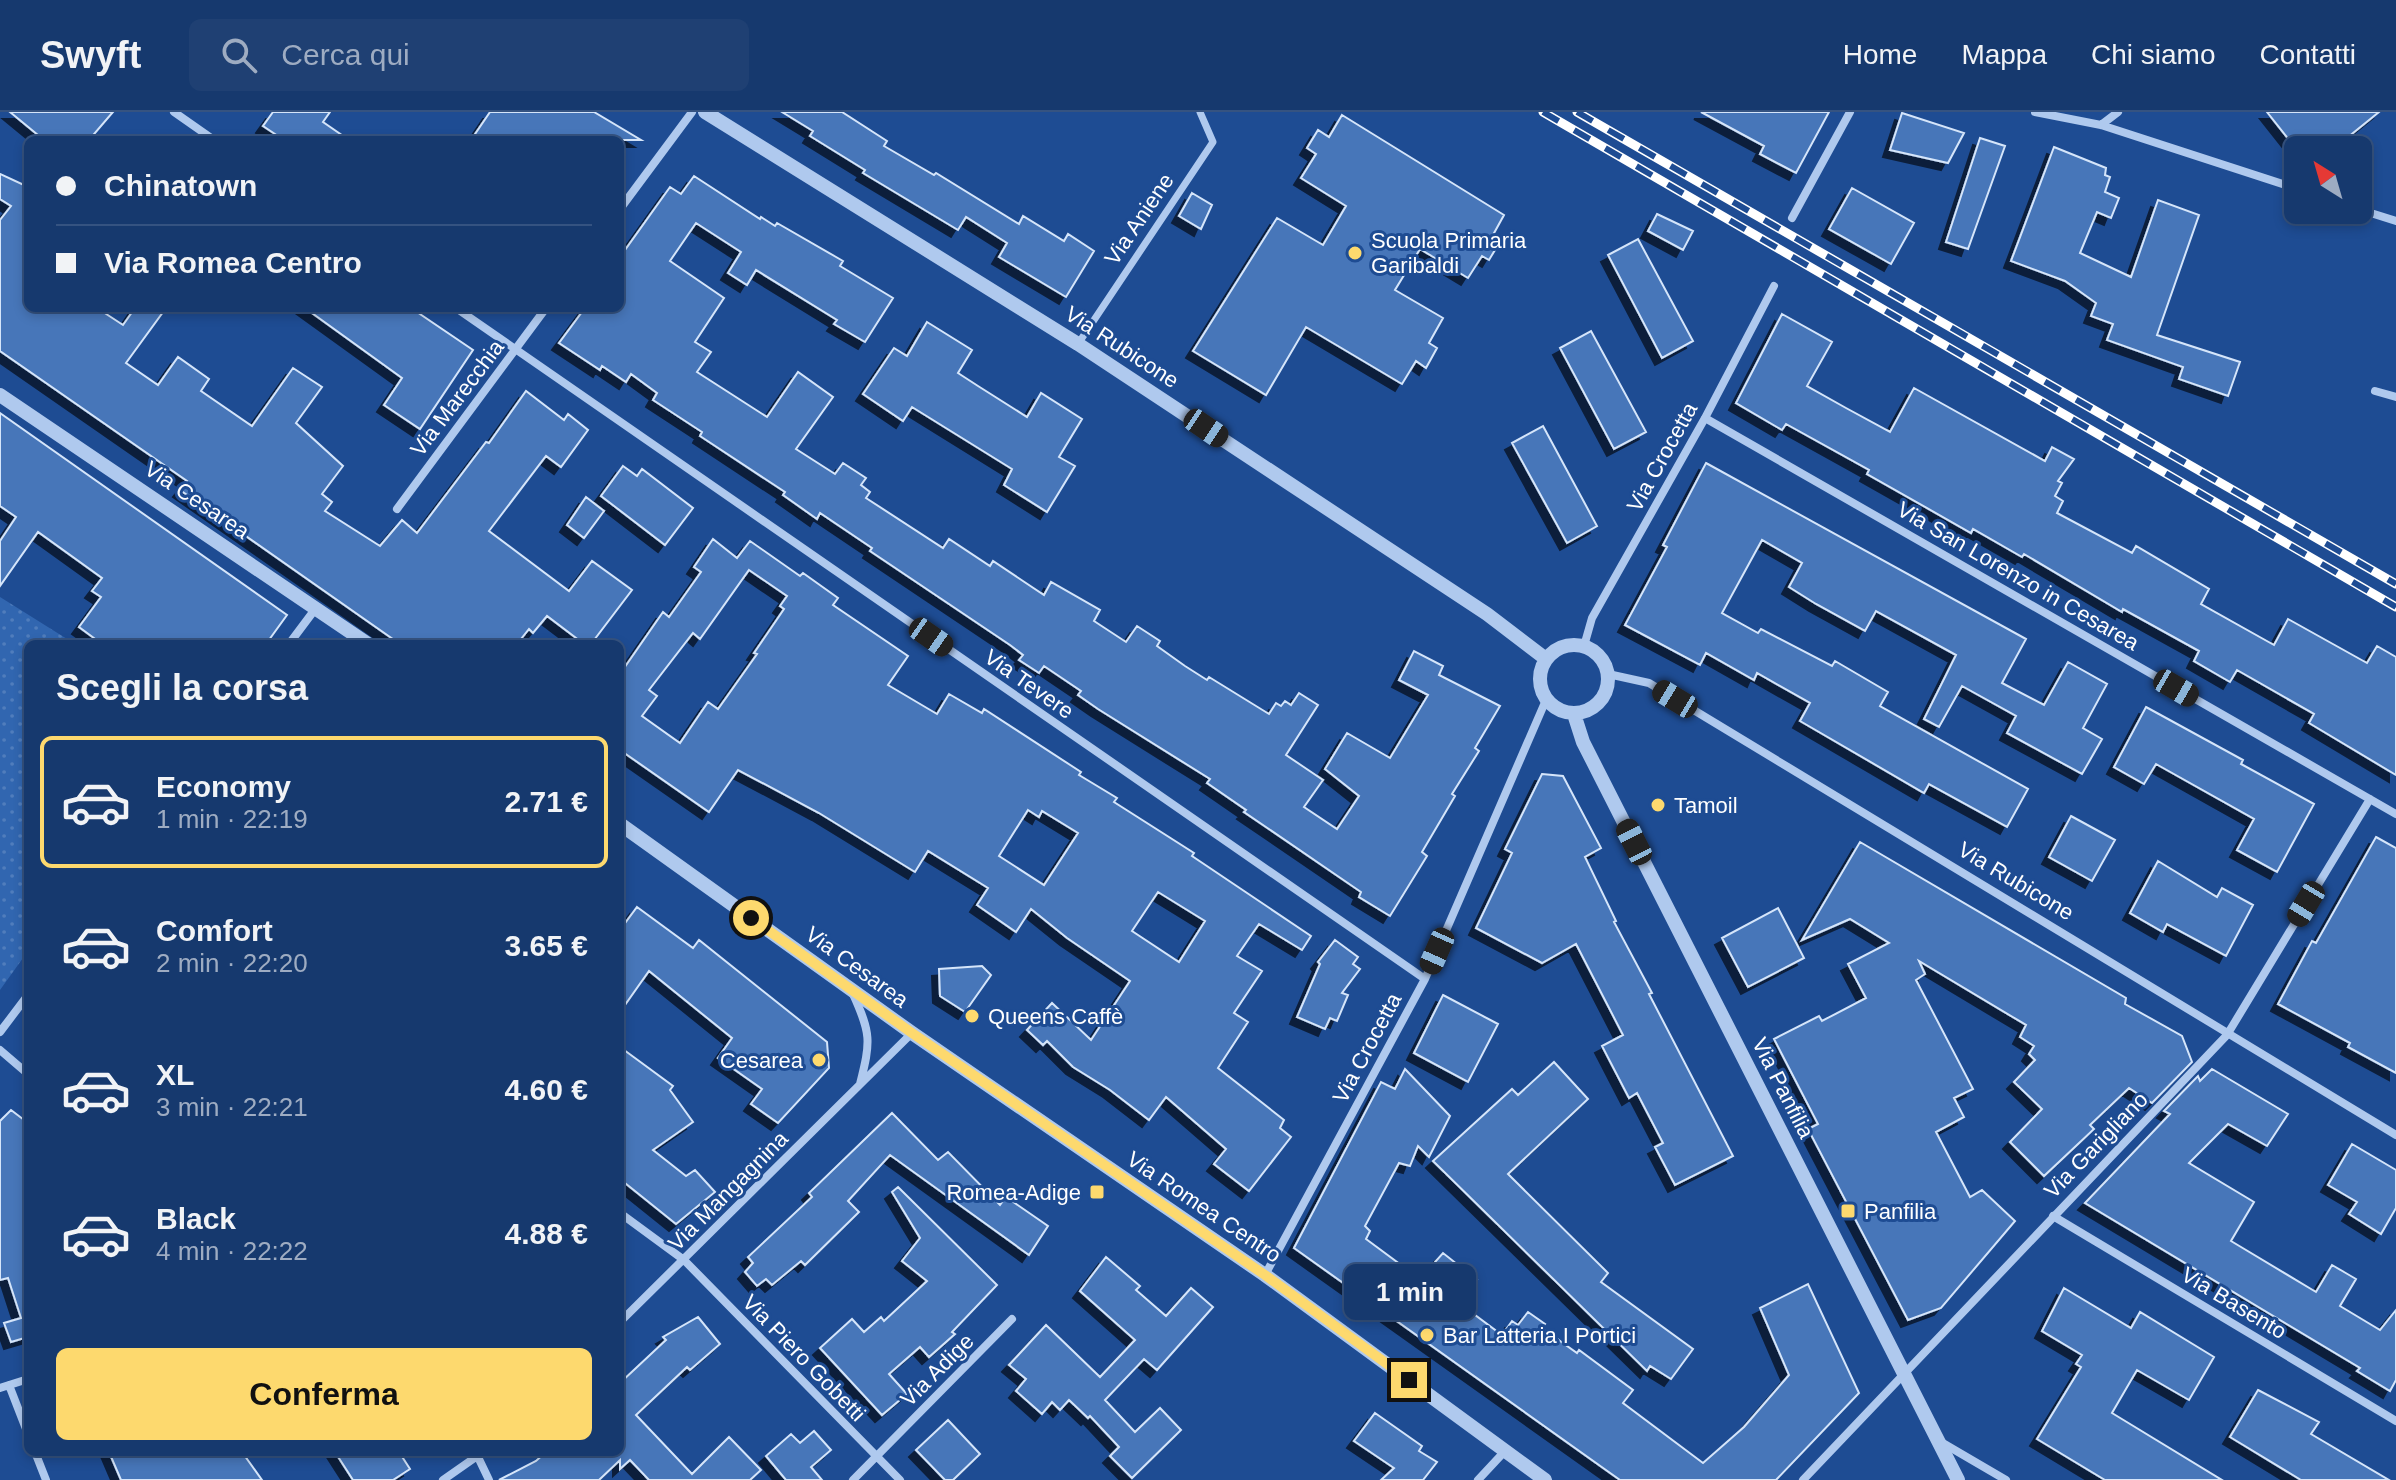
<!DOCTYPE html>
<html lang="it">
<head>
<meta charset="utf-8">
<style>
	:root { --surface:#16396e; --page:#1f4073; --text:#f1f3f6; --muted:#9eacc2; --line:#355381; --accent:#fdd96e }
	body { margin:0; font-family:Arial,sans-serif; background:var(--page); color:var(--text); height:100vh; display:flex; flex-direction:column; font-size:30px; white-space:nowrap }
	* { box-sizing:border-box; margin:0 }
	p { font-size:26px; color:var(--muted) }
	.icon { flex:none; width:44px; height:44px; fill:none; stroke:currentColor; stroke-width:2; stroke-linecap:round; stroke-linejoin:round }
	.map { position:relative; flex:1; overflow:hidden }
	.drawer { position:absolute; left:24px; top:528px; width:600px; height:816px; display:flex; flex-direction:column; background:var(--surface); border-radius:12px; box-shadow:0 4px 12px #0003,0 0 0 2px var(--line) }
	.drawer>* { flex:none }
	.top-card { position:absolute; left:24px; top:24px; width:600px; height:176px; border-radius:12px; box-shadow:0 4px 12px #0003,0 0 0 2px var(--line); display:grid; align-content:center; height:176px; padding:0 32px; background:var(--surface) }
	.needle { width:52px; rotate:323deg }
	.controls { position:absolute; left:2284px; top:24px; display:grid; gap:16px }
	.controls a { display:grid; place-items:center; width:88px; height:88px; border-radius:12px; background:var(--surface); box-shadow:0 4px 12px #0003,0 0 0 2px var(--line); font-size:40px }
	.end { position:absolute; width:36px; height:36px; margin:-18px; border:10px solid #fdd96e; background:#111; box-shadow:0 0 0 4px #111 }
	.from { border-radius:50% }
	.bubble { position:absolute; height:56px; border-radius:12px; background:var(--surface); box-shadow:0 4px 12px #0003,0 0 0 2px var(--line); font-size:26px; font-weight:600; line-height:56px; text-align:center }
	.car { position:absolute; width:24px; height:48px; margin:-24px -12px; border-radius:10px; box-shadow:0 0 6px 2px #0007; background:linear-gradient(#222 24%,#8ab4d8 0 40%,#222 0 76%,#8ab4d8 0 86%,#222 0) }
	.top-card b { display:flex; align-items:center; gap:28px; height:76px; font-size:30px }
	.top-card b+b { border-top:2px solid var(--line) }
	.top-card i { width:20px; height:20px; background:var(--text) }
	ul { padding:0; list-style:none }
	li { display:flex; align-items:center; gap:24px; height:132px; margin:0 16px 12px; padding:0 16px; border:4px solid transparent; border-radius:12px }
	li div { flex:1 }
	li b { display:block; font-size:30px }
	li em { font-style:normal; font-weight:600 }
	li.selected { border-color:var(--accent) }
	li>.icon { width:72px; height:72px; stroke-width:1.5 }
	h2 { padding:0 32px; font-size:36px; line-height:96px }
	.primary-button { display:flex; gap:16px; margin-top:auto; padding:16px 32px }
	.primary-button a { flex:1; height:92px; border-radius:12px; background:var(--accent); color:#111; font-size:32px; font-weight:600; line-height:92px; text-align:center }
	header { display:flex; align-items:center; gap:48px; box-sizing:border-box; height:112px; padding:0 40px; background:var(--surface); border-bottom:2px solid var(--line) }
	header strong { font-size:38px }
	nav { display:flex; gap:44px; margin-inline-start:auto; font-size:28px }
	.search { width:560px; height:72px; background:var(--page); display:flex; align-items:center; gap:20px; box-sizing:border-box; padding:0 28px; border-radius:12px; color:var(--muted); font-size:30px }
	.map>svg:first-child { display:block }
	.grass { fill:url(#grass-dots) }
	.building { fill:#4676b9; stroke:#d5e5fa; stroke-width:2; fill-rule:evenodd; filter:url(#shadow) }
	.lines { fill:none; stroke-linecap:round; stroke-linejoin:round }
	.pedestrian { stroke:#afc9ee; stroke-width:7 }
	.minor { stroke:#afc9ee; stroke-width:8 }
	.tertiary { stroke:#afc9ee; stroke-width:14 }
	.rail-casing { stroke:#fff; stroke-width:9 }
	.rail { stroke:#1e4c93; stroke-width:6; stroke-dasharray:18; stroke-linecap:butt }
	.route { stroke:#fdd96e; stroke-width:10 }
	.poi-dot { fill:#fdd96e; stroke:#1e4c93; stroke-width:3 }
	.labels { text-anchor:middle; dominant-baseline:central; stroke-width:6; stroke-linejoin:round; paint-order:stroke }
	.street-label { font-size:22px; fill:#fff; stroke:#1e4c93 }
	.poi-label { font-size:22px; fill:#fff; stroke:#1e4c93; text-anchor:start }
</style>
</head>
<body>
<header>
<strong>Swyft</strong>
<div class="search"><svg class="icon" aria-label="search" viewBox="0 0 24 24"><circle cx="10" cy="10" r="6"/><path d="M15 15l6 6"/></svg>Cerca qui</div>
<nav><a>Home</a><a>Mappa</a><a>Chi siamo</a><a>Contatti</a></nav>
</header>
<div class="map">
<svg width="2396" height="1368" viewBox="0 0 2396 1368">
	<defs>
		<pattern id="grass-dots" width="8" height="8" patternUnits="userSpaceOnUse" patternTransform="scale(2)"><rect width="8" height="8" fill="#3166b0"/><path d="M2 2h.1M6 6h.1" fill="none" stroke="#507dbc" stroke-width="1.8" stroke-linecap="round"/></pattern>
		<filter id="shadow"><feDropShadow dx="-7" dy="7" stdDeviation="0" flood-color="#0009"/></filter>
	</defs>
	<rect width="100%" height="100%" fill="#1e4c93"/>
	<path class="grass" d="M0 485 75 532H28V839L0 878Z"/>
	<path class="building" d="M10 0H113L89 28H44Z
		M273 0H330L323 10 349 28H284L263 14Z
		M490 0H594L641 28H471Z
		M782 0H842L887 29 884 34 934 63 936 61 1019 112 1023 104 1064 129 1068 122 1094 139 1066 185 999 145 1007 131 966 105 958 118 863 61 865 58 810 24 813 19Z
		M1701 0H1829L1796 61 1760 42 1764 34Z
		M2267 0H2379L2332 38H2318L2307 24 2294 34Z
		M1902 1 1964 21 1948 51 1890 38Z
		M1342 3 1504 103 1493 123 1501 128 1489 148 1482 144 1468 166 1420 137 1395 178 1443 206 1429 231 1437 236 1426 256 1416 249 1402 272 1306 215 1266 283 1193 239 1277 106 1323 133 1346 94 1301 66 1316 42 1307 36 1318 18 1329 25Z
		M1980 26 2005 34 1968 137 1946 130Z
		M2054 35 2106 56 2105 63 2110 65 2105 80 2119 86 2111 106 2097 100 2080 141 2131 165 2158 88 2199 103 2157 223 2240 250 2228 284 2179 267 2183 255 2107 228 2113 212 2091 204 2096 191 2065 169 2011 149Z
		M0 62 26 74 28 72V196H97L123 213 135 196H166L126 251 158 273 178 245 209 267 201 279 252 314 293 256 322 275 296 311 343 354 322 382 332 390 325 399 380 434 402 408 417 421 486 330 489 331 526 279 564 308 568 302 588 318 561 355 546 344 489 419 569 479 592 449 632 478 591 532H584L547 504 533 521 529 517 517 532H400L180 378 187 369 0 239V108L11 94 0 87Z
		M694 64 760 107 761 105 775 114 777 111 843 149 840 154 893 186 865 230 834 212 837 208 756 158 747 173 728 161 741 140 696 111 670 149 724 186 695 230 711 240 697 260 767 305 798 260 833 285 796 337 835 362 843 351 866 366 861 373 870 380 866 386 943 436 949 427 990 454 993 449 1044 483 1051 470 1100 498 1094 509 1126 530 1137 514 1160 529 1157 534 1185 554 1207 568 1209 565 1269 602 1276 591 1281 594 1285 589 1291 593 1299 581 1318 593 1286 643 1323 668 1304 695 1337 717 1359 684 1325 657 1347 621 1390 646 1428 583 1399 568 1414 539 1443 554 1439 563 1500 594 1475 636 1479 639 1452 682 1455 684 1422 740 1427 744 1390 804 1359 785 1361 780 1244 700 1246 698 1207 671 1210 667 1098 597 1078 583 1081 579 1044 554 1039 561 1019 548 1023 543 1010 533 870 439 872 436 820 401 817 407 783 383 785 380 700 324 702 320 653 288 657 281 631 262 626 270 602 254 600 258 559 231 585 196H620V145L670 75 681 82Z
		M1852 76 1914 111 1891 152 1829 117Z
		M1192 81 1212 93 1201 117 1179 104Z
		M1657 102 1693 119 1683 138 1648 119Z
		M1638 127 1693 229 1662 246 1608 143Z
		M305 196H411L473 238 420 317 384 293 402 266Z
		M1782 202 1832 230 1807 274 1846 296 1890 320 1914 276 2045 349 2052 335 2074 347 2058 369 2062 371 2055 384 2063 389 2057 401 2132 441 2136 434 2209 477 2201 492 2274 533 2288 507 2367 551 2377 534 2396 545V663L2309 611 2314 602 2237 558 2230 570 2194 549 2199 539 2123 497 2122 500 2024 442 2022 445 1973 417 1971 421 1867 362 1869 358 1786 312 1782 318 1736 291Z
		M927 210 972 238 958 261 978 274 1027 305 1041 281 1082 307 1059 345 1075 354 1047 400 1004 373 1012 357 912 295 903 309 863 282 894 236 907 244Z
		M1591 219 1646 320 1614 337 1560 236Z
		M0 301 287 503 266 532H102L79 515 101 485 92 479 102 466 38 420 0 474V429L16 405 0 394Z
		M1543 314 1597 414 1567 431 1512 331Z
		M1706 351 2026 527 2002 571 2044 593 2068 550 2107 572 2083 616 2102 627 2082 662 2007 621 2016 604 1962 574 1939 615 1924 607 1956 543 1876 499 1865 519 1816 492 1789 475 1802 451 1762 428 1722 501 1758 521 1761 517 1832 554 1835 549 1888 580 1880 594 2028 677 2007 715 1929 672 1924 681 1800 609 1810 591 1757 561 1754 568 1706 541 1700 553 1625 513 1667 435 1663 433Z
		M623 354 637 364 642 357 693 396 665 433 601 384Z
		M586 385 604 399 584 426 567 413Z
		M713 427 737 446 750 429 800 464 803 461 838 486 833 493 908 544 888 573 937 602 949 582 982 601 984 597 1081 660 1079 663 1117 686 1114 690 1194 741 1192 744 1311 824 1302 838 1259 812 1237 844 1262 859 1234 901 1248 910 1218 956 1284 1008 1280 1016 1291 1025 1249 1079 1214 1052 1226 1037 1166 985 1149 1008 1110 978 1073 955 1047 929 1043 933 1027 918 1052 891 1091 928 1130 869 1067 826 1031 797 1016 820 977 793 988 776 928 739 915 760 819 701 738 658 709 700 620 638V562L663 500 669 505 701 460 694 455ZM749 458 787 484 780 494 784 497 754 541 757 542 718 597 708 590 680 631 642 604 657 584 649 578 693 521 700 527ZM1028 698 1039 705 1042 699 1078 721 1044 773 999 744ZM1158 780 1205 809 1179 850 1132 819Z
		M2146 595 2243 648 2241 652 2314 692 2277 760 2237 738 2254 707 2156 652 2144 672 2114 655Z
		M1542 662 1563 664 1601 736 1585 745 1616 809 1614 810 1652 881 1649 882 1733 1044 1675 1073 1655 1035 1663 1031 1637 981 1629 986 1602 934 1623 923 1576 832 1542 851 1476 816 1512 741 1505 737Z
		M2071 704 2115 728 2092 769 2049 745Z
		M2376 725 2396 736V961L2348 935 2350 931 2278 892 2312 829 2316 831Z
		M1860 730 2126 886 2125 892 2182 924 2192 950 2152 991 2129 976 2090 1013 2094 1017 2044 1064 2010 1030 2042 997 2014 970 2035 948 2029 942 2034 934 2020 925 2026 913 1919 849 1925 862 1916 868 1973 977 1954 986 1964 1005 1936 1020 1970 1085 1982 1078 2015 1109 1941 1196 1908 1208 1808 1017 1818 1012 1774 927 1819 904 1822 909 1866 886 1848 852 1889 831 1850 807 1802 828Z
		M2158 749 2217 785 2222 776 2253 793 2226 844 2167 812 2163 820 2130 801Z
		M637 795 693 836 699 828 827 930 829 956 778 1011 751 992 762 977 718 946 732 926 649 859 620 900V818Z
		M1778 796 1804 846 1748 875 1722 826Z
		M1335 828 1358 845 1353 852 1360 857 1342 881 1348 883 1337 909 1330 906 1325 917 1297 905 1320 852 1318 850Z
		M982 854 991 863 965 900 940 884 939 857Z
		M1443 883 1498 912 1468 970 1414 941Z
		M620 935 673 974 670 978 693 1010 653 1038 686 1064 695 1058 715 1080 676 1112 620 1067Z
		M1554 950 1588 987 1508 1062 1608 1161 1601 1170 1693 1237 1671 1267 1650 1254 1647 1259 1433 1049 1512 977 1518 983Z
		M1405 957 1450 1004 1429 1045 1418 1034 1410 1054 1399 1051 1365 1114 1370 1119 1366 1127 1420 1167 1443 1141 1477 1168 1459 1191 1502 1223 1512 1209 1518 1213 1528 1200 1545 1212 1542 1216 1577 1241 1579 1238 1633 1278 1623 1291 1703 1351 1744 1315 1789 1263 1760 1196 1808 1172 1859 1281 1776 1368H1620L1294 1136 1381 970 1395 977Z
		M2212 957 2288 1002 2267 1034 2228 1012 2189 1051 2254 1090 2231 1129 2316 1180 2332 1153 2356 1167 2340 1194 2380 1218 2396 1198V1268L2390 1279 2357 1259 2360 1256 2085 1091 2170 1002 2164 999 2198 964 2200 969Z
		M11 998 28 1011V1225L11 1230 4 1211 21 1206 8 1166 0 1168V1009Z
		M892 1001 938 1048 948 1040 1000 1093 1006 1085 1048 1114 1029 1143 890 1043 848 1089 859 1100 805 1153 801 1149 772 1173 766 1167 757 1174 745 1160 753 1151 748 1145 812 1085 809 1081Z
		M2352 1032 2396 1058V1096L2381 1122 2349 1102 2357 1090 2328 1073Z
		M898 1075 997 1173 952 1220 955 1222 929 1245 920 1235 889 1262 907 1282 882 1303 820 1236 852 1207 864 1220 881 1205 884 1209 927 1169 902 1149 920 1126 892 1080Z
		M1106 1145 1140 1174 1136 1178 1166 1204 1191 1176 1213 1195 1157 1258 1144 1247 1105 1288 1135 1320 1160 1296 1181 1318 1132 1366 1110 1344 1119 1335 1090 1304 1088 1306 1069 1288 1060 1298 1052 1290 1042 1302 1016 1279 1026 1267 1009 1253 1046 1213 1100 1265 1135 1228 1080 1179Z
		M2064 1176 2131 1216 2140 1200 2214 1245 2189 1288 2137 1258 2112 1301 2222 1368H2105L2037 1327 2081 1255 2076 1252 2082 1243 2042 1219Z
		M698 1205 720 1232 690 1258 687 1255 636 1303 692 1362 729 1325 761 1358 750 1368H649L630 1348 620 1357V1348L599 1368H499L536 1349 546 1340H620V1271L666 1228 663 1225Z
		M2258 1278 2319 1310 2311 1322 2389 1368H2301L2230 1325Z
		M1375 1301 1422 1334 1419 1339 1437 1350 1423 1368H1381L1394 1356 1354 1329Z
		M948 1308 980 1342 953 1368H945L916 1338Z
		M814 1319 831 1338 811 1355 822 1368H786L766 1344 791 1322 800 1331Z
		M109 1340H242L262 1368H121Z
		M335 1340H399L410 1357 393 1368H353Z"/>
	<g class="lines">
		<path class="pedestrian" d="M1078 232 1213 30 1200 0"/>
		<path class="minor" d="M174 0 214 28
			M2035 0 2101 13 2298 77
			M2101 13 2118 0
			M620 97 692 0
			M2358 97 2396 109
			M1792 106 1850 0
			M456 196 1425 867
			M2375 279 2396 285
			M1705 306 2396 702
			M397 397 546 196
			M289 532 316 496
			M1584 534 1592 506 1705 306 1774 174
			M1608 562 1649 571 2396 1023
			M853 882C871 921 871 929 860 972
			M0 920 28 883
			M0 938 28 962
			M620 1101 684 1148 900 1368
			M2053 1104 2396 1309
			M1265 1163 1425 867 1546 588
			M620 1210 912 921
			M9 1273 28 1322
			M0 1276 28 1267
			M1941 1330 2006 1368
			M35 1340 46 1368
			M472 1340 478 1345 489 1368
			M443 1368 483 1340
			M853 1368 1012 1207
			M1478 1368 1505 1339
			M1803 1368 2227 923 2370 687"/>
		<path class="tertiary" d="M705 0 1078 232 1487 502 1546 547
			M0 283 368 532
			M1540 567a34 34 0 1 1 68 0a34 34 0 1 1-68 0Z
			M1574 602 1583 630 1958 1368
			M620 712 912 921 1265 1163 1545 1368"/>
		<defs>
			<path id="rail" d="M1543 0 2396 495
				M1577 0 2396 472"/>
		</defs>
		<use href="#rail" class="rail-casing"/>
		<use href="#rail" class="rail"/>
	</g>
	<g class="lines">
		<path class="route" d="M751 806 912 921 1265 1163 1409 1268"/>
	</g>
	<g class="poi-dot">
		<circle cx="1355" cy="141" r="8"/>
		<circle cx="1658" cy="693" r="8"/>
		<circle cx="972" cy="904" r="8"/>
		<circle cx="819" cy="948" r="8"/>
		<rect x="1089" y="1072" width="16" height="16" rx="4"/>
		<rect x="1840" y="1091" width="16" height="16" rx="4"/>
		<circle cx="1427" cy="1223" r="8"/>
	</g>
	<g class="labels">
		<g class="street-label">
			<text transform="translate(1139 107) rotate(-56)">Via Aniene</text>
			<text transform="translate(1122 235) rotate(33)">Via Rubicone</text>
			<text transform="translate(457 286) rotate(-53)">Via Marecchia</text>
			<text transform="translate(1662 345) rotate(-61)">Via Crocetta</text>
			<text transform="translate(197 388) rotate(34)">Via Cesarea</text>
			<text transform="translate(2018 464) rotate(30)">Via San Lorenzo in Cesarea</text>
			<text transform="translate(1029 572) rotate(35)">Via Tevere</text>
			<text transform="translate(2016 769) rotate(31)">Via Rubicone</text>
			<text transform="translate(857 855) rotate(36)">Via Cesarea</text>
			<text transform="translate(1367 936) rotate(-62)">Via Crocetta</text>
			<text transform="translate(1783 976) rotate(63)">Via Panfilia</text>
			<text transform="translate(2096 1033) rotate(-46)">Via Garigliano</text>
			<text transform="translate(728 1079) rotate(-45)">Via Mangagnina</text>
			<text transform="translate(1204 1095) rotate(34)">Via Romea Centro</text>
			<text transform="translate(2234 1191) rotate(31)">Via Basento</text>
			<text transform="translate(804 1246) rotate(46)">Via Piero Gobetti</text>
			<text transform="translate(937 1258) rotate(-45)">Via Adige</text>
		</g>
		<g class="poi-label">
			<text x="1371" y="128">Scuola Primaria<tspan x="1371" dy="25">Garibaldi</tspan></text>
			<text x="1674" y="693">Tamoil</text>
			<text x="988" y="904">Queens Caffè</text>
			<text x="803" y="948" text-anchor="end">Cesarea</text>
			<text x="1081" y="1080" text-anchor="end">Romea-Adige</text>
			<text x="1864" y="1099">Panfilia</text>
			<text x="1443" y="1223">Bar Latteria I Portici</text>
		</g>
	</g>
</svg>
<div class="controls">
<a><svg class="needle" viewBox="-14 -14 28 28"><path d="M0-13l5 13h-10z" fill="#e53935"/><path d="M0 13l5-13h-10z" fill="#9eacc2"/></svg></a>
</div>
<i class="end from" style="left:751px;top:806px"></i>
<i class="end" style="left:1409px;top:1268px"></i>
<div class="bubble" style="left:1344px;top:1152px;width:132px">1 min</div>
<i class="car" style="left:1206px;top:316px;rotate:124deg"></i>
<i class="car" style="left:931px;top:525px;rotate:125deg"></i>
<i class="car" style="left:2176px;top:576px;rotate:120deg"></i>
<i class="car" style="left:1675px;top:587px;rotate:301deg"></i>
<i class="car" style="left:1634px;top:730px;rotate:333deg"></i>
<i class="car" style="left:2306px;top:792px;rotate:211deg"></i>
<i class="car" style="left:1437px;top:839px;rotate:204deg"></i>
<div class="top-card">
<b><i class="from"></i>Chinatown</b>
<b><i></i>Via Romea Centro</b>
</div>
<section class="drawer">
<h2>Scegli la corsa</h2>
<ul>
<li class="selected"><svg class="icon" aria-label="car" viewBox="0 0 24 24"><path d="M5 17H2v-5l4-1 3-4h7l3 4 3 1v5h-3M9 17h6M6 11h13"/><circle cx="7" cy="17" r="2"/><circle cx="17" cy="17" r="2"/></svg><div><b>Economy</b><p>1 min · 22:19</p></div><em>2.71 €</em></li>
<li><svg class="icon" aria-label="car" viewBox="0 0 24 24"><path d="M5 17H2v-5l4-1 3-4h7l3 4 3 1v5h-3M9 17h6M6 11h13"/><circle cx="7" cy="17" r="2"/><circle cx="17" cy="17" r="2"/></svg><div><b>Comfort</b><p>2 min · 22:20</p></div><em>3.65 €</em></li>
<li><svg class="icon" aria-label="car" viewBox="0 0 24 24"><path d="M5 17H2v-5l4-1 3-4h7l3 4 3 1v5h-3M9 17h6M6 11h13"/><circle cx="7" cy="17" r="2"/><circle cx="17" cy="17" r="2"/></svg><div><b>XL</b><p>3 min · 22:21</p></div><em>4.60 €</em></li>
<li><svg class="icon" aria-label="car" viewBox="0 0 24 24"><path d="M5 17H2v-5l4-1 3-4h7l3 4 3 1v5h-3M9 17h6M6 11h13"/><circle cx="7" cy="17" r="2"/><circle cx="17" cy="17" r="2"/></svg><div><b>Black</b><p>4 min · 22:22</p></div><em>4.88 €</em></li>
</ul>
<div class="primary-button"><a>Conferma</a></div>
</section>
</div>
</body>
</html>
